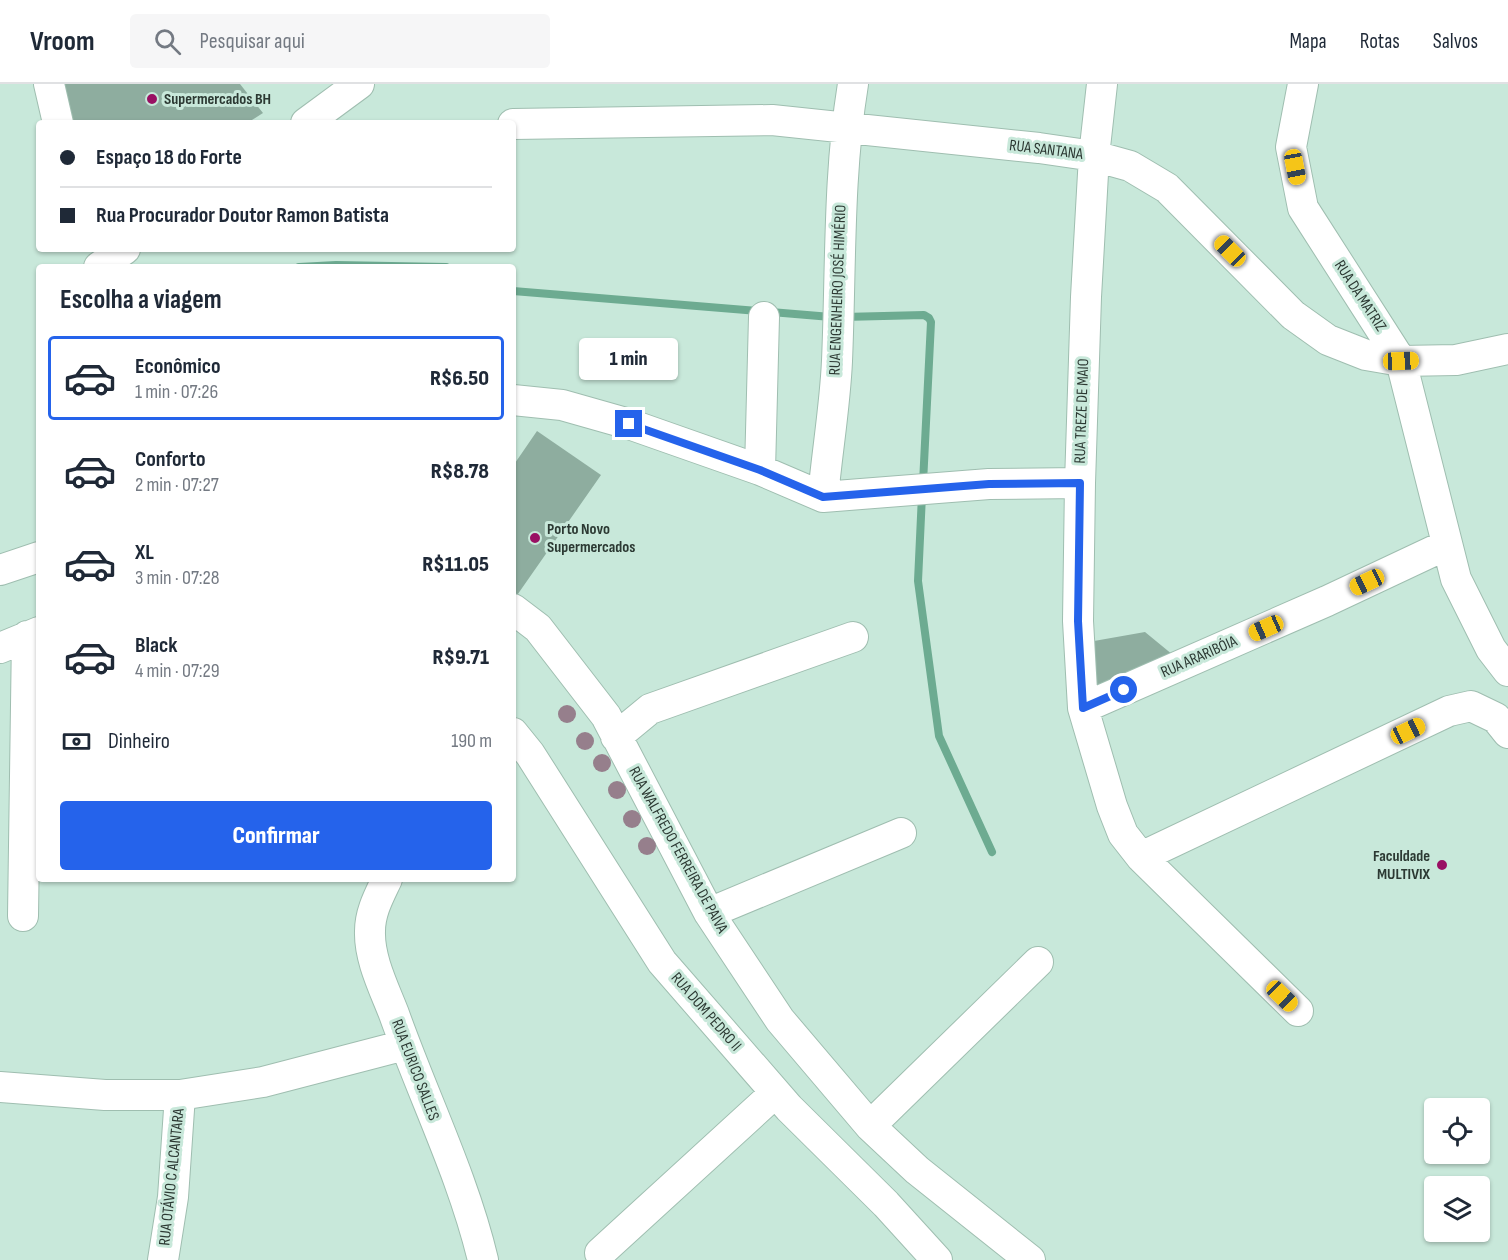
<!DOCTYPE html>
<html lang="pt">
<head>
<meta charset="utf-8">
<style>
	:root { --surface:#fff; --page:#f6f6f7; --text:#1f2937; --muted:#747a83; --line:#e0e1e3; --accent:#2563eb }
	body { margin:0; font-family:"Sofia Sans Condensed",sans-serif; background:var(--page); color:var(--text); height:100vh; display:flex; flex-direction:column; font-size:22px; white-space:nowrap }
	* { box-sizing:border-box; margin:0 }
	p { font-size:20px; color:var(--muted) }
	.icon { flex:none; width:33px; height:33px; fill:none; stroke:currentColor; stroke-width:2; stroke-linecap:round; stroke-linejoin:round }
	.map { position:relative; flex:1; overflow:hidden }
	.side { position:absolute; left:36px; top:180px; width:480px; height:618px; display:flex; flex-direction:column; background:var(--surface); border-radius:6px; box-shadow:0 2px 4px #0004 }
	.side>* { flex:none }
	.hud { position:absolute; left:36px; top:36px; width:480px; height:132px; border-radius:6px; box-shadow:0 2px 4px #0004; display:grid; align-content:center; height:132px; padding:0 24px; background:var(--surface) }
	.buttons { position:absolute; left:1424px; top:1014px; display:grid; gap:12px }
	.buttons a { display:grid; place-items:center; width:66px; height:66px; border-radius:6px; background:var(--surface); box-shadow:0 2px 4px #0004; font-size:30px }
	.end { position:absolute; width:27px; height:27px; margin:-14px; border:8px solid #2563eb; background:#fff; box-shadow:0 0 0 3px #fff }
	.from { border-radius:50% }
	.bubble { position:absolute; height:42px; border-radius:6px; background:var(--surface); box-shadow:0 2px 4px #0004; font-size:20px; font-weight:800; line-height:42px; text-align:center }
	.car { position:absolute; width:18px; height:36px; margin:-18px -9px; border-radius:8px; box-shadow:0 0 4px 2px #0007; background:linear-gradient(#f5c518 24%,#345 0 40%,#f5c518 0 76%,#345 0 86%,#f5c518 0) }
	.hud b { display:flex; align-items:center; gap:21px; height:57px; font-size:22px }
	.hud b+b { border-top:2px solid var(--line) }
	.hud i { width:15px; height:15px; background:var(--text) }
	ul { padding:0; list-style:none }
	li { display:flex; align-items:center; gap:18px; height:84px; margin:0 12px 9px; padding:0 12px; border:3px solid transparent; border-radius:6px }
	li div { flex:1 }
	li b { display:block; font-size:22px }
	li em { font-style:normal; font-weight:800 }
	li.active { border-color:var(--accent) }
	li>.icon { width:54px; height:54px; stroke-width:1.5 }
	h2 { padding:0 24px; font-size:27px; line-height:72px }
	.pay { display:flex; align-items:center; gap:15px; height:66px; padding:0 24px; font-size:22px }
	.pay p { margin-inline-start:auto }
	.action { display:flex; gap:12px; margin-top:auto; padding:12px 24px }
	.action a { flex:1; height:69px; border-radius:6px; background:var(--accent); color:#fff; font-size:24px; font-weight:800; line-height:69px; text-align:center }
	header { display:flex; align-items:center; gap:36px; box-sizing:border-box; height:84px; padding:0 30px; background:var(--surface); border-bottom:2px solid var(--line) }
	header strong { font-size:28px }
	nav { display:flex; gap:33px; margin-inline-start:auto; font-size:21px }
	.search { width:420px; height:54px; background:var(--page); display:flex; align-items:center; gap:15px; box-sizing:border-box; padding:0 21px; border-radius:6px; color:var(--muted); font-size:22px }
	.map>svg:first-child { display:block }
	.lines { fill:none; stroke-linecap:round; stroke-linejoin:round }
	.stream { stroke:#6dab91; stroke-width:8 }
	.building { fill:#8ead9f }
	.minor-casing { stroke:#9fbeb0; stroke-width:32 }
	.minor { stroke:#fff; stroke-width:30 }
	.tree { fill:#967f8c }
	.route { stroke:#2563eb; stroke-width:8 }
	.poi-dot { fill:#991063; stroke:#c8e8da; stroke-width:2 }
	.labels { text-anchor:middle; dominant-baseline:central; stroke-width:6; stroke-linejoin:round; paint-order:stroke }
	.poi-label { font-size:16px; font-weight:bold; fill:#2c3933; stroke:#c8e8da; text-anchor:start }
	.street-label { font-size:16px; fill:#2c3933; stroke:#c8e8da }
</style>
</head>
<body>
<header>
<strong>Vroom</strong>
<div class="search"><svg class="icon" aria-label="search" viewBox="0 0 24 24"><circle cx="10" cy="10" r="6"/><path d="M15 15l6 6"/></svg>Pesquisar aqui</div>
<nav><a>Mapa</a><a>Rotas</a><a>Salvos</a></nav>
</header>
<div class="map">
<svg width="1508" height="1176" viewBox="0 0 1508 1176">
	<rect width="100%" height="100%" fill="#c8e8da"/>
	<g class="lines">
		<path class="stream" d="M299 183 336 181 446 183
			M513 207 831 233
			M843 233 924 231 929 234 931 238 923 399
			M922 411 918 497 939 652 992 768"/>
	</g>
	<path class="building" d="M49 0H240L263 29 247 39H58Z
		M537 347 601 391 513 517V382Z
		M1145 548 1173 571 1092 604 1094 557Z"/>
	<g class="lines">
		<defs>
			<path id="minor" d="M49 0 58 39
				M1102 0 1094 72 1086 213 1080 399 1078 537 1083 624 1112 722 1123 750 1141 773 1298 927
				M1303 0 1291 63 1303 124 1401 277 1456 495 1491 565 1508 587
				M306 39 359 0
				M513 40 772 36 1039 64 1094 72 1130 82 1167 104 1293 231 1328 256 1366 271 1401 277 1456 276 1508 265
				M99 183 125 165
				M513 316 562 321 629 340 760 386 823 413 989 400 1080 399
				M760 386 764 233
				M823 413C827 368 835 322 837 277 841 184 838 92 853 0
				M0 486 39 473
				M513 525 538 544 606 632 709 829 780 936 870 1042 917 1086 1030 1176
				M0 564 39 548
				M1083 624 1327 517 1446 461
				M513 649 530 670 662 878 789 1024 886 1120 937 1176
				M616 653 650 625 853 553
				M1141 773 1449 627 1471 622 1496 634 1508 649
				M387 795C379 812 370 828 370 847 369 875 384 904 394 930 423 1012 463 1092 483 1176
				M709 829 901 749
				M23 832 27 552
				M0 1003 105 1011H180L263 998 405 961
				M870 1042 1038 878
				M600 1169 775 1009
				M163 1176 173 1113 180 1011"/>
		</defs>
		<use href="#minor" class="minor-casing"/>
		<use href="#minor" class="minor"/>
	</g>
	<g class="tree">
		<circle cx="567" cy="630" r="9"/>
		<circle cx="585" cy="657" r="9"/>
		<circle cx="602" cy="679" r="9"/>
		<circle cx="617" cy="706" r="9"/>
		<circle cx="632" cy="735" r="9"/>
		<circle cx="647" cy="762" r="9"/>
	</g>
	<g class="lines">
		<path class="route" d="M629 340 760 386 823 413 989 400 1080 399 1078 537 1083 624 1124 606"/>
	</g>
	<g class="poi-dot">
		<circle cx="152" cy="15" r="6"/>
		<circle cx="535" cy="454" r="6"/>
		<circle cx="1442" cy="781" r="6"/>
	</g>
	<g class="labels">
		<g class="poi-label">
			<text x="164" y="15">Supermercados BH</text>
			<text x="547" y="445">Porto Novo<tspan x="547" dy="18">Supermercados</tspan></text>
			<text x="1430" y="772" text-anchor="end">Faculdade<tspan x="1430" dy="18">MULTIVIX</tspan></text>
		</g>
		<g class="street-label">
			<text transform="translate(1046 66) rotate(7)">RUA SANTANA</text>
			<text transform="translate(838 206) rotate(-88)">RUA ENGENHEIRO JOSÉ HIMÉRIO</text>
			<text transform="translate(1360 212) rotate(57)">RUA DA MATRIZ</text>
			<text transform="translate(1082 327) rotate(-88)">RUA TREZE DE MAIO</text>
			<text transform="translate(1199 573) rotate(-24)">RUA ARARIBÓIA</text>
			<text transform="translate(678 766) rotate(61)">RUA WALFREDO FERREIRA DE PAIVA</text>
			<text transform="translate(706 928) rotate(49)">RUA DOM PEDRO II</text>
			<text transform="translate(415 986) rotate(69)">RUA EURICO SALLES</text>
			<text transform="translate(172 1093) rotate(-84)">RUA OTÁVIO C ALCANTARA</text>
		</g>
	</g>
</svg>
<div class="buttons">
<a><svg class="icon" aria-label="locate" viewBox="0 0 24 24"><circle cx="12" cy="12" r="6"/><path d="M12 2v4M12 18v4M2 12h4M18 12h4"/></svg></a>
<a><svg class="icon" aria-label="layers" viewBox="0 0 24 24"><path d="M12 4l9 5-9 5-9-5zM3 14l9 5 9-5"/></svg></a>
</div>
<i class="end from" style="left:1124px;top:606px"></i>
<i class="end" style="left:629px;top:340px"></i>
<div class="bubble" style="left:579px;top:254px;width:99px">1 min</div>
<i class="car" style="left:1295px;top:83px;rotate:169deg"></i>
<i class="car" style="left:1230px;top:167px;rotate:315deg"></i>
<i class="car" style="left:1401px;top:277px;rotate:88deg"></i>
<i class="car" style="left:1367px;top:498px;rotate:245deg"></i>
<i class="car" style="left:1266px;top:544px;rotate:246deg"></i>
<i class="car" style="left:1408px;top:647px;rotate:65deg"></i>
<i class="car" style="left:1282px;top:912px;rotate:134deg"></i>
<div class="hud">
<b><i class="from"></i>Espaço 18 do Forte</b>
<b><i></i>Rua Procurador Doutor Ramon Batista</b>
</div>
<section class="side">
<h2>Escolha a viagem</h2>
<ul>
<li class="active"><svg class="icon" aria-label="car" viewBox="0 0 24 24"><path d="M5 17H2v-5l4-1 3-4h7l3 4 3 1v5h-3M9 17h6M6 11h13"/><circle cx="7" cy="17" r="2"/><circle cx="17" cy="17" r="2"/></svg><div><b>Econômico</b><p>1 min · 07:26</p></div><em>R$6.50</em></li>
<li><svg class="icon" aria-label="car" viewBox="0 0 24 24"><path d="M5 17H2v-5l4-1 3-4h7l3 4 3 1v5h-3M9 17h6M6 11h13"/><circle cx="7" cy="17" r="2"/><circle cx="17" cy="17" r="2"/></svg><div><b>Conforto</b><p>2 min · 07:27</p></div><em>R$8.78</em></li>
<li><svg class="icon" aria-label="car" viewBox="0 0 24 24"><path d="M5 17H2v-5l4-1 3-4h7l3 4 3 1v5h-3M9 17h6M6 11h13"/><circle cx="7" cy="17" r="2"/><circle cx="17" cy="17" r="2"/></svg><div><b>XL</b><p>3 min · 07:28</p></div><em>R$11.05</em></li>
<li><svg class="icon" aria-label="car" viewBox="0 0 24 24"><path d="M5 17H2v-5l4-1 3-4h7l3 4 3 1v5h-3M9 17h6M6 11h13"/><circle cx="7" cy="17" r="2"/><circle cx="17" cy="17" r="2"/></svg><div><b>Black</b><p>4 min · 07:29</p></div><em>R$9.71</em></li>
</ul>
<div class="pay"><svg class="icon" aria-label="cash" viewBox="0 0 24 24"><path d="M3 7h18v10H3z"/><circle cx="12" cy="12" r="2"/></svg>Dinheiro<p>190 m</p></div>
<div class="action"><a>Confirmar</a></div>
</section>
</div>
</body>
</html>
